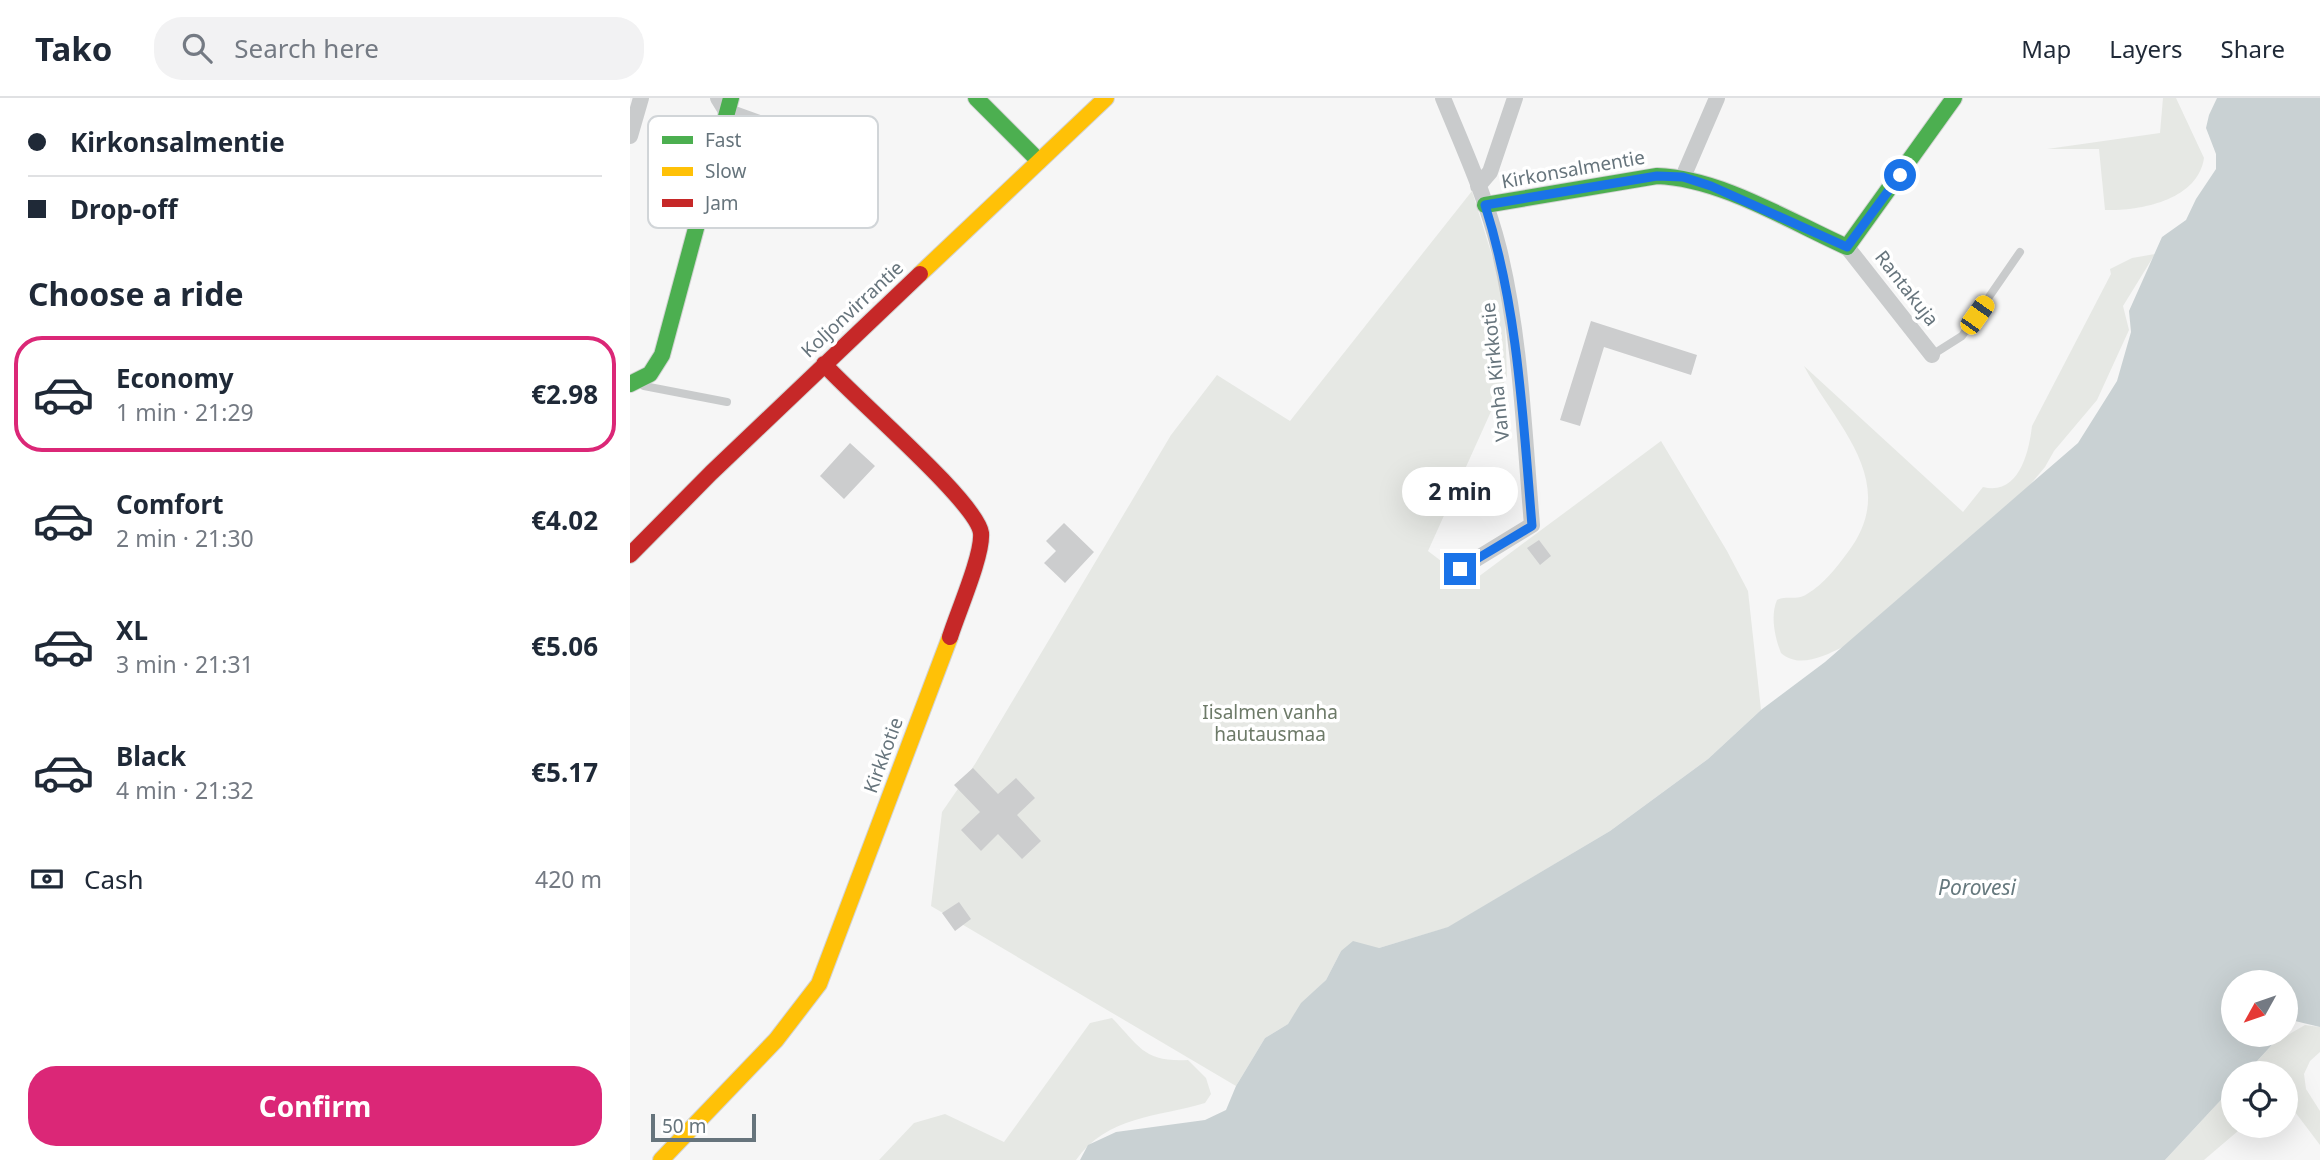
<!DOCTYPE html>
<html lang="en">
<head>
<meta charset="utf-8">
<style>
	:root { --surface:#fff; --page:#f2f2f3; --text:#1f2937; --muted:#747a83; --line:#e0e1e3; --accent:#db2777 }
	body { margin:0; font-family:"Noto Sans",sans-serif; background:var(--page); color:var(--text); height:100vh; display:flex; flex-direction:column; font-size:26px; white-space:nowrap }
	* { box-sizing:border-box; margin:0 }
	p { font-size:23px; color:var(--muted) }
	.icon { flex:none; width:38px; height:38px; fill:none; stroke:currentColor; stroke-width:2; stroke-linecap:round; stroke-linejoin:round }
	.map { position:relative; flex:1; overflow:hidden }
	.panel { display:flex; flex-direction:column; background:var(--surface); width:630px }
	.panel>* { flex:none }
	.banner { display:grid; align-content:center; height:154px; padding:0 28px; background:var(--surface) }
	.needle { width:46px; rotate:230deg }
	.tools { position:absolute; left:1591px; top:872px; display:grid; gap:14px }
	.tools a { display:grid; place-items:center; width:77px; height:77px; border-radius:50%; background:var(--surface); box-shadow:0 7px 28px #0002; font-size:35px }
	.scale { position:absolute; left:21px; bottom:18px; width:105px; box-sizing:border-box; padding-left:7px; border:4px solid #66747c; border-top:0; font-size:19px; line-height:24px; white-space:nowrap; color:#66747c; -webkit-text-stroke:5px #fff; paint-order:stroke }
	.end { position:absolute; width:32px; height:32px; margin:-16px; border:9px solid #1a73e8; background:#fff; box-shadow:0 0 0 4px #fff }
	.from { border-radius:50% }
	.bubble { position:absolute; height:49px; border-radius:24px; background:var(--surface); box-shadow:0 7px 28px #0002; font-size:23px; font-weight:700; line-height:49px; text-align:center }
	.car { position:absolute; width:21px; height:42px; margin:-21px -10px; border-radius:9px; box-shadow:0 0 5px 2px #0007; background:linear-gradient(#f5c518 24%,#345 0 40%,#f5c518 0 76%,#345 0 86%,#f5c518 0) }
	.banner b { display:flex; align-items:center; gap:24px; height:66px; font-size:26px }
	.banner b+b { border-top:2px solid var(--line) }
	.banner i { width:18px; height:18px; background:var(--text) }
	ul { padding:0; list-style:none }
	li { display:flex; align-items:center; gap:21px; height:116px; margin:0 14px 10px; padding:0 14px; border:4px solid transparent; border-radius:28px }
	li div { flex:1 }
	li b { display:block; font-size:26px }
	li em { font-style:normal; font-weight:700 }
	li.on { border-color:var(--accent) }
	li>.icon { width:63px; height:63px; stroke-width:1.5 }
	h2 { padding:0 28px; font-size:32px; line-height:84px }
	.pay { display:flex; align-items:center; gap:18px; height:77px; padding:0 28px; font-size:26px }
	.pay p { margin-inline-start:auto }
	.action { display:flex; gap:14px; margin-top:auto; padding:14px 28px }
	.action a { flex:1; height:80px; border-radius:28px; background:var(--accent); color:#fff; font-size:28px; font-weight:700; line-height:80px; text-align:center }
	header { display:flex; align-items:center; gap:42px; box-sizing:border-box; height:98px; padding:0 35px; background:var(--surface); border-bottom:2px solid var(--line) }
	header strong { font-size:33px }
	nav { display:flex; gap:38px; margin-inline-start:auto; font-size:24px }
	.search { width:490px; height:63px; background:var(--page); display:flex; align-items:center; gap:18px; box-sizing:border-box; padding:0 24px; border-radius:28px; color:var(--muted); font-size:26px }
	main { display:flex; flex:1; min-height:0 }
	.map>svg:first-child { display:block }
	.green { fill:#e6e8e4 }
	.water { fill:#c9d1d3 }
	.building { fill:#cccdce }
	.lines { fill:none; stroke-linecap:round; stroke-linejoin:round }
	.fast-casing { stroke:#d2d3d3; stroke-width:18 }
	.slow-casing { stroke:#d2d3d3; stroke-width:18 }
	.jam-casing { stroke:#d2d3d3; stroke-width:18 }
	.lane { stroke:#c9cbcc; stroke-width:8 }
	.street { stroke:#c9cbcc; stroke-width:16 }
	.fast { stroke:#4caf50; stroke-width:16 }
	.slow { stroke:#ffc107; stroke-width:16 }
	.jam { stroke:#c62828; stroke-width:16 }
	.route { stroke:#1a73e8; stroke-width:9 }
	.labels { text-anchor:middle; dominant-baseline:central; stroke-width:7; stroke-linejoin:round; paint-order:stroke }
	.street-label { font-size:19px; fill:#66747c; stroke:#fff }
	.park-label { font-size:19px; fill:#6d7a68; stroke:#fff }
	.water-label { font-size:21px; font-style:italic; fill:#66797e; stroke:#fff }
	.key { fill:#fff; stroke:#d1d5d8; stroke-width:2 }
	.key-label { font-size:19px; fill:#66747c }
</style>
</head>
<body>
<header>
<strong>Tako</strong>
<div class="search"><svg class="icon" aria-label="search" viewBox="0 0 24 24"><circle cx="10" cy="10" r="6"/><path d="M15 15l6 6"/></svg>Search here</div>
<nav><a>Map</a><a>Layers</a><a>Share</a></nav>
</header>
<main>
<section class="panel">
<div class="banner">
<b><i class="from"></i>Kirkonsalmentie</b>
<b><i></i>Drop-off</b>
</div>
<h2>Choose a ride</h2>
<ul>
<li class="on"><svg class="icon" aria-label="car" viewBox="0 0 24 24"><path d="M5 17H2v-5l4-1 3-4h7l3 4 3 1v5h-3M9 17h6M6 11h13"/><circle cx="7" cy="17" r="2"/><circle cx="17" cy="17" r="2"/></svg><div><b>Economy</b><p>1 min · 21:29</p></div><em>€2.98</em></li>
<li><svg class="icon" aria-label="car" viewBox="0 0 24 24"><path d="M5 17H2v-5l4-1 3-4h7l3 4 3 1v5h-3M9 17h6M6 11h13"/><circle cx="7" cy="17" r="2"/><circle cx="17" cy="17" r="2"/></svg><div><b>Comfort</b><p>2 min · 21:30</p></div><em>€4.02</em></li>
<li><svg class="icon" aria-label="car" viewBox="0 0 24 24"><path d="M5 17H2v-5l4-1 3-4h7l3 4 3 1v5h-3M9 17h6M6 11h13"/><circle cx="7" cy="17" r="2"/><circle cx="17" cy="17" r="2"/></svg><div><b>XL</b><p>3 min · 21:31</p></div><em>€5.06</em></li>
<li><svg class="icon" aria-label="car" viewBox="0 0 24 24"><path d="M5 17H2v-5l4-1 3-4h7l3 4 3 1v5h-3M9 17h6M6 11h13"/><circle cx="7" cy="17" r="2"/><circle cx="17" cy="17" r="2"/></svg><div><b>Black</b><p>4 min · 21:32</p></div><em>€5.17</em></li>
</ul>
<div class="pay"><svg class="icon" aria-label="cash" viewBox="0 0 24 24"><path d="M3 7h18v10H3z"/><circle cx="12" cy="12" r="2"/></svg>Cash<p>420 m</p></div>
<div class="action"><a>Confirm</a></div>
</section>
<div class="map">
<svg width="1690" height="1062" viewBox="0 0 1690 1062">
	<rect width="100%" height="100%" fill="#f6f6f6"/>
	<path class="green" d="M1533 0H1546L1574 60C1568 102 1511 113 1475 112L1469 51H1417L1530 35Z
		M842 93 874 196 877 278 798 453 840 485 1031 343 1097 453 1118 493 1131 612 1078 661 980 733 819 829 749 850 711 853 696 882 672 905 658 926 635 940 606 988 301 808 312 714 345 666 541 337 587 277 660 323Z
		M1525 156 1493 208 1499 232 1467 302 1424 353 1415 369 1399 388 1213 549C1194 558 1169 571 1151 555 1145 540 1140 518 1147 502 1156 497 1167 503 1177 496 1194 486 1206 470 1218 454 1271 384 1206 328 1174 268L1333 414 1353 389C1389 398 1399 354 1402 328L1481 176 1480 171 1502 160Z
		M482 920C511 950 514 964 558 962L576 980 581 996 575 1005C528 1019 477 1018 446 1062H249L284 1025 315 1016 374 1044 460 925Z
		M1675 927 1690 929V954L1680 963 1674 976 1676 991 1690 1013V1047L1656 1002V975H1616L1644 945Z
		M1603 989V1027H1615L1574 1062H1535Z"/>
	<path class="water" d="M1587 0H1690V929L1665 923 1656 933V884H1603V936H1652L1616 975H1603V989L1535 1062H450L458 1047 486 1034 575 1022 596 1012 606 988 635 940 658 926 671 905 696 882 711 853 723 843 749 850 818 829 980 733 1078 661 1131 612 1195 564 1448 345 1487 283 1501 234 1499 213 1532 139 1556 122 1566 101 1586 71V56L1576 30 1579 17Z"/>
	<path class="building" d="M961 223 1067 257 1061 277 974 249 950 328 930 322Z
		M220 345 245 368 214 401 190 378Z
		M434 425 464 454 435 485 414 465 426 453 416 443Z
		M909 442 921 458 910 467 897 450Z
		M343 670 368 696 386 680 405 700 387 717 411 743 392 761 368 736 351 753 331 732 350 714 324 687Z
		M329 804 341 821 325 833 312 815Z"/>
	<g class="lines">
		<defs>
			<path id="fast" d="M346 0 409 63
				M855 107 1027 78C1090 80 1159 123 1217 149L1324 0
				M0 286 20 276 32 257 101 0"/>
			<path id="slow" d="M290 176 476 0
				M31 1062 146 942 189 886 320 539"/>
			<path id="jam" d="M194 266C222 298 347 404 351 435 353 457 327 516 320 539
				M0 457 81 375 290 176"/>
		</defs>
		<use href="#fast" class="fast-casing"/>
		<use href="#slow" class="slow-casing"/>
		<use href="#jam" class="jam-casing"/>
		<path class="lane" d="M1302 257 1332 238 1390 154
			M14 288 97 304"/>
		<path class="street" d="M88 0 96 13 179 43C198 58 194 81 195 104
			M813 0C833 49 856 99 869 151 891 241 894 335 902 427L830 471
			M0 38 11 0
			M1053 79 1087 0
			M848 88 860 74 885 0
			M1217 149 1302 257"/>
		<use href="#fast" class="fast"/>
		<use href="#slow" class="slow"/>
		<use href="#jam" class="jam"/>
	</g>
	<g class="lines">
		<path class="route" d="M830 471 902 428C893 320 888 211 855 107L1027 78 1053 79 1081 88 1217 149 1270 77"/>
	</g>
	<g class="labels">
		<g class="street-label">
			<text transform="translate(943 71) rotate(-10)">Kirkonsalmentie</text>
			<text transform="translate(1277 190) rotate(52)">Rantakuja</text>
			<text transform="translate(222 211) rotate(-43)">Koljonvirrantie</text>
			<text transform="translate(865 274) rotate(-96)">Vanha Kirkkotie</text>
			<text transform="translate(253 657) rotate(-70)">Kirkkotie</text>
		</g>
		<g class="park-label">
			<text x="640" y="614">Iisalmen vanha<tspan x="640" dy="22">hautausmaa</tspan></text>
		</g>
		<g class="water-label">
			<text x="1347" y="789">Porovesi</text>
		</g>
	</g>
	<rect x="18" y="18" width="230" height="112" rx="10" class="key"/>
	<rect x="32" y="38" width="31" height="8" fill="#4caf50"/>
	<rect x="32" y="69" width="31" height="9" fill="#ffc107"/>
	<rect x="32" y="101" width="31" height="8" fill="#c62828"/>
	<g class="key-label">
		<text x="75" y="49">Fast</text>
		<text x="75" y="80">Slow</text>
		<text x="75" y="112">Jam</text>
	</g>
</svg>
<div class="tools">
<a><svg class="needle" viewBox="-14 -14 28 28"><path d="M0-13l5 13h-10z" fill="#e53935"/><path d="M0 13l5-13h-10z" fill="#747a83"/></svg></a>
<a><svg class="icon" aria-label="locate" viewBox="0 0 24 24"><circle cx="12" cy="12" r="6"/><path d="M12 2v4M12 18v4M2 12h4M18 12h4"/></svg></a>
</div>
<div class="scale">50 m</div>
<i class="end from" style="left:1270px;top:77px"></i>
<i class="end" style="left:830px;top:471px"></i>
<div class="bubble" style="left:772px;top:369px;width:116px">2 min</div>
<i class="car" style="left:1347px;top:217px;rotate:35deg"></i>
</div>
</main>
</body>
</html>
